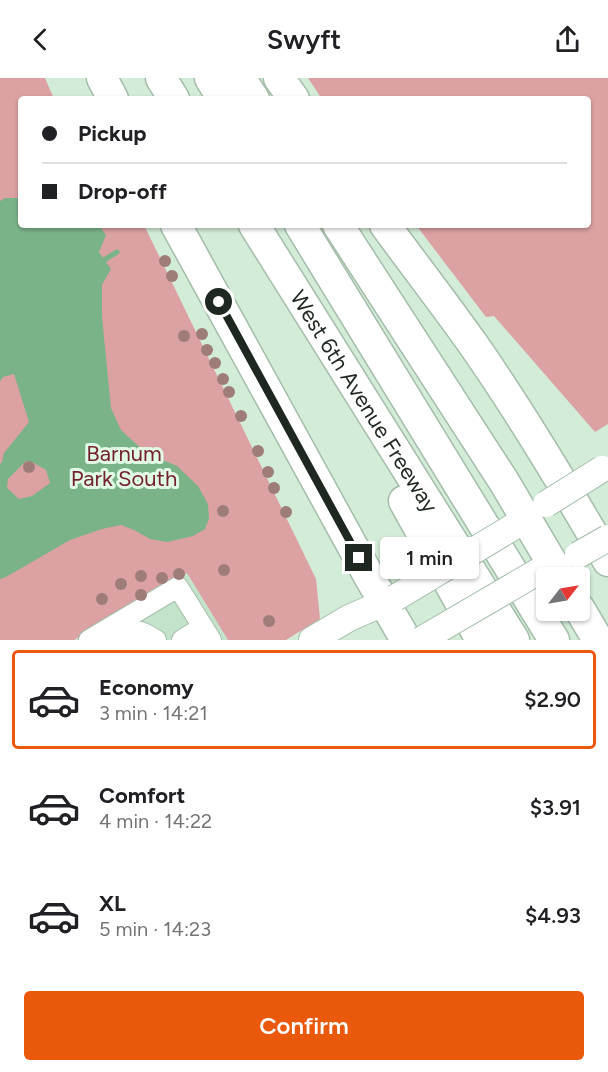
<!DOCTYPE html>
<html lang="en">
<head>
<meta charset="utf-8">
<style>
	:root { --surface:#fff; --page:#f2f2f2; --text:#202124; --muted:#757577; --line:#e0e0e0; --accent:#ea580c }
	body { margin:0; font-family:Figtree,sans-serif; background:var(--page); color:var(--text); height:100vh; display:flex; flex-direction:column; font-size:22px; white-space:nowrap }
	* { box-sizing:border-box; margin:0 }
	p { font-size:20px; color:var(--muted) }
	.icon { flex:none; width:33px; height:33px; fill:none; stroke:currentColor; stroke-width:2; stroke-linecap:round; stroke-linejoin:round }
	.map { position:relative; height:562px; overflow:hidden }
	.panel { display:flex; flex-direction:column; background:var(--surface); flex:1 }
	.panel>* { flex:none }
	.top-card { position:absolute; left:18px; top:18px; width:573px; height:132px; border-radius:6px; box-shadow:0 2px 4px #0004; display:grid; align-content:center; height:132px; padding:0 24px; background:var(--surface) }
	.needle { width:39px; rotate:59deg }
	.tools { position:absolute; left:536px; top:489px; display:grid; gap:12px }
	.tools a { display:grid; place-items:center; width:54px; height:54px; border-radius:6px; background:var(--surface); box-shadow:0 2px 4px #0004; font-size:30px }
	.end { position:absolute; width:27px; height:27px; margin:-14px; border:8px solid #1e2820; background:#fff; box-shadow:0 0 0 3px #fff }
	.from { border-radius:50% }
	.bubble { position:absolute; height:42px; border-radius:6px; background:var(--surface); box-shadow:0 2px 4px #0004; font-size:20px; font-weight:600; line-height:42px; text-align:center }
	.top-card b { display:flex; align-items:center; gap:21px; height:57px; font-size:22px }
	.top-card b+b { border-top:2px solid var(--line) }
	.top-card i { width:15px; height:15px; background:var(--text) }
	ul { padding:10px 0 0; list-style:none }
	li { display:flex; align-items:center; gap:18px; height:99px; margin:0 12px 9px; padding:0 12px; border:3px solid transparent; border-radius:6px }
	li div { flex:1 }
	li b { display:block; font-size:22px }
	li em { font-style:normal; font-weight:600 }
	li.selected { border-color:var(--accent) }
	li>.icon { width:54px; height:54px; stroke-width:1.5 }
	.primary-button { display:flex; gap:12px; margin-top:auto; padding:12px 24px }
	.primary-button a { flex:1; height:69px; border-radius:6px; background:var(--accent); color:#fff; font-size:24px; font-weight:600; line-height:69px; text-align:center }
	header { display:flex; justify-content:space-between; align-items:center; height:78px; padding:0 24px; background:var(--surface); font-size:27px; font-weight:600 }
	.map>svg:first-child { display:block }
	.built { fill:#c3e3ca }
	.green { fill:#dca1a2 }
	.water { fill:#7bb389; fill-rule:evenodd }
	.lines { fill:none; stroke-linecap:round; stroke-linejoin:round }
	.stream { stroke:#7bb389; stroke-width:5 }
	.minor-casing { stroke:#a4bdaa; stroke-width:22 }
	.major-casing { stroke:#a4bdaa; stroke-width:28 }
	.highway-casing { stroke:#a4bdaa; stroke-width:33 }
	.minor { stroke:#fff; stroke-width:20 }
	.major { stroke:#fff; stroke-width:26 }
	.highway { stroke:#fff; stroke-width:30 }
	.major-bridge-casing { stroke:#a4bdaa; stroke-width:28; stroke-linecap:butt }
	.major-bridge { stroke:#fff; stroke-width:26 }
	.tree { fill:#9e7d79 }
	.route { stroke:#1e2820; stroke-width:8 }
	.labels { text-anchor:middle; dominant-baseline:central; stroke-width:6; stroke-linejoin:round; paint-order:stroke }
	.street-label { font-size:22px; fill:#1e2820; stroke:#e0fae6 }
	.park-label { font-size:22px; fill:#73222c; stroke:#e0fae6 }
</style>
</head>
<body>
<header><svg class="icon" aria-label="back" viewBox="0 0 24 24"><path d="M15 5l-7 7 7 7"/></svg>Swyft<svg class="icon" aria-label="share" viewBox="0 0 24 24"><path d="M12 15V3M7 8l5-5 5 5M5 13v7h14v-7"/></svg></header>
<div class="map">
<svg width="608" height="562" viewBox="0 0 608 562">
	<rect width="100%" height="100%" fill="#d3ecd8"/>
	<path class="built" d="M187 495 228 562H74Z"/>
	<path class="green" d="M0 0H45L54 21H21V147H144L316 501 320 541 286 562H228L187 495 74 562H0Z
		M308 0H608V346L595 354 494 238 486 239 416 147H588V21H322Z"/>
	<path class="water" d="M5 120H21V147H99L106 157 99 174 111 191 102 207V239L111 330 121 352 145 374 177 388 198 408 208 426 209 441 205 451 193 458 167 464 150 461 134 452 121 447 102 451 70 462 6 499 0 501V386L2 384 4 375 29 344 14 296 3 299 0 303V123ZM26 383 34 385 46 392 50 405 32 418 19 421 7 410 8 401Z"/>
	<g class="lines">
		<path class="stream" d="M99 185 117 174"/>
		<defs>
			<path id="minor" d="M89 562 178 509 211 562
				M118 562C136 550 137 551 156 562
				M182 562 203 549"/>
			<path id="major" d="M312 562 349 540 395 520"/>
			<g id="highway">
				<path d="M102 0 113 21"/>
				<path d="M161 0 174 21"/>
				<path d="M210 0 223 21"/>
				<path d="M240 0 254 21"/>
				<path d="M279 0 294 21"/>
				<path d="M176 147 370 500 406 562"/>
				<path id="s1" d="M254 147 514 562"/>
				<path d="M300 147 554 562"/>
				<path d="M338 147 503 402 561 500"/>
				<path d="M385 147C415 188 446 228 475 269 523 338 566 410 608 483"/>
				<path d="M404 423 481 562"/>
				<path d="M579 530 598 562"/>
			</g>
		</defs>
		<use href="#minor" class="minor-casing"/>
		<use href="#major" class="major-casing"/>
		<use href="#highway" class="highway-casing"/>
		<use href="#minor" class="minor"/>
		<use href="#major" class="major"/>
		<use href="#highway" class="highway"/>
		<defs>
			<path id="major-bridge" d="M546 426 602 391
				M578 477 608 460
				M395 520 513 449
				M421 562 539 493"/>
		</defs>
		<use href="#major-bridge" class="major-bridge-casing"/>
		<use href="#major-bridge" class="major-bridge"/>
	</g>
	<g class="tree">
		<circle cx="165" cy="183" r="6"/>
		<circle cx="172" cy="198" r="6"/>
		<circle cx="202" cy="256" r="6"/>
		<circle cx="184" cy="258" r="6"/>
		<circle cx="207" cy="272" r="6"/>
		<circle cx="215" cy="285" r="6"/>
		<circle cx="223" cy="301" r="6"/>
		<circle cx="229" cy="314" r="6"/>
		<circle cx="241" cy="338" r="6"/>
		<circle cx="258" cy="373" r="6"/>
		<circle cx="29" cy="389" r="6"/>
		<circle cx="268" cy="394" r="6"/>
		<circle cx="274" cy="410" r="6"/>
		<circle cx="223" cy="433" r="6"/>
		<circle cx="286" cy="434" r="6"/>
		<circle cx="224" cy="492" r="6"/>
		<circle cx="179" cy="496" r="6"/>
		<circle cx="141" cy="498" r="6"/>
		<circle cx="162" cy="500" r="6"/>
		<circle cx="121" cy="506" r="6"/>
		<circle cx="141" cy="517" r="6"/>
		<circle cx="102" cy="521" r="6"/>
		<circle cx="269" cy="543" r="6"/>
	</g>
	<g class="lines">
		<path class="route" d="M219 224 359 480"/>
	</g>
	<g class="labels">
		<g class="street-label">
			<text stroke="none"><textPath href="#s1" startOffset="208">West 6th Avenue Freeway</textPath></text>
		</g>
		<g class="park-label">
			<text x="124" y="375">Barnum<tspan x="124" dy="25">Park South</tspan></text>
		</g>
	</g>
</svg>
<div class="tools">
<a><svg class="needle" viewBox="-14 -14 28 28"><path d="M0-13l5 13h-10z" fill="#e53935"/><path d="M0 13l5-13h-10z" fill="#757577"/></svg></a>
</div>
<i class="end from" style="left:219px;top:224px"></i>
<i class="end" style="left:359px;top:480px"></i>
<div class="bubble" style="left:380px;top:459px;width:99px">1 min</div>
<div class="top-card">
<b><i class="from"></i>Pickup</b>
<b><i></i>Drop-off</b>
</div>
</div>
<section class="panel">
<ul>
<li class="selected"><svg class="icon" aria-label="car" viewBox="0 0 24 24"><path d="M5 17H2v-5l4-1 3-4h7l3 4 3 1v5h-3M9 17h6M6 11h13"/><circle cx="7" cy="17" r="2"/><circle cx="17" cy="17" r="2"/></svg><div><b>Economy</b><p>3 min · 14:21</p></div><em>$2.90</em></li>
<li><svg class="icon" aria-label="car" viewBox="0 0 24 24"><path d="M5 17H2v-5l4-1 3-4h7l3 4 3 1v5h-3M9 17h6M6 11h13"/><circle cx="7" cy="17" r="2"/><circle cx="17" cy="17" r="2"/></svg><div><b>Comfort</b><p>4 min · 14:22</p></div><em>$3.91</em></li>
<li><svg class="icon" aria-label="car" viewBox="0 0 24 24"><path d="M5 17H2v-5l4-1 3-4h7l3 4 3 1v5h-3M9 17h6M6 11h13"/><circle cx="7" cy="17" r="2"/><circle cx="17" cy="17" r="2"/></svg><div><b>XL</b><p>5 min · 14:23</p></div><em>$4.93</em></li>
</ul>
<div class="primary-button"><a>Confirm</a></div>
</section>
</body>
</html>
